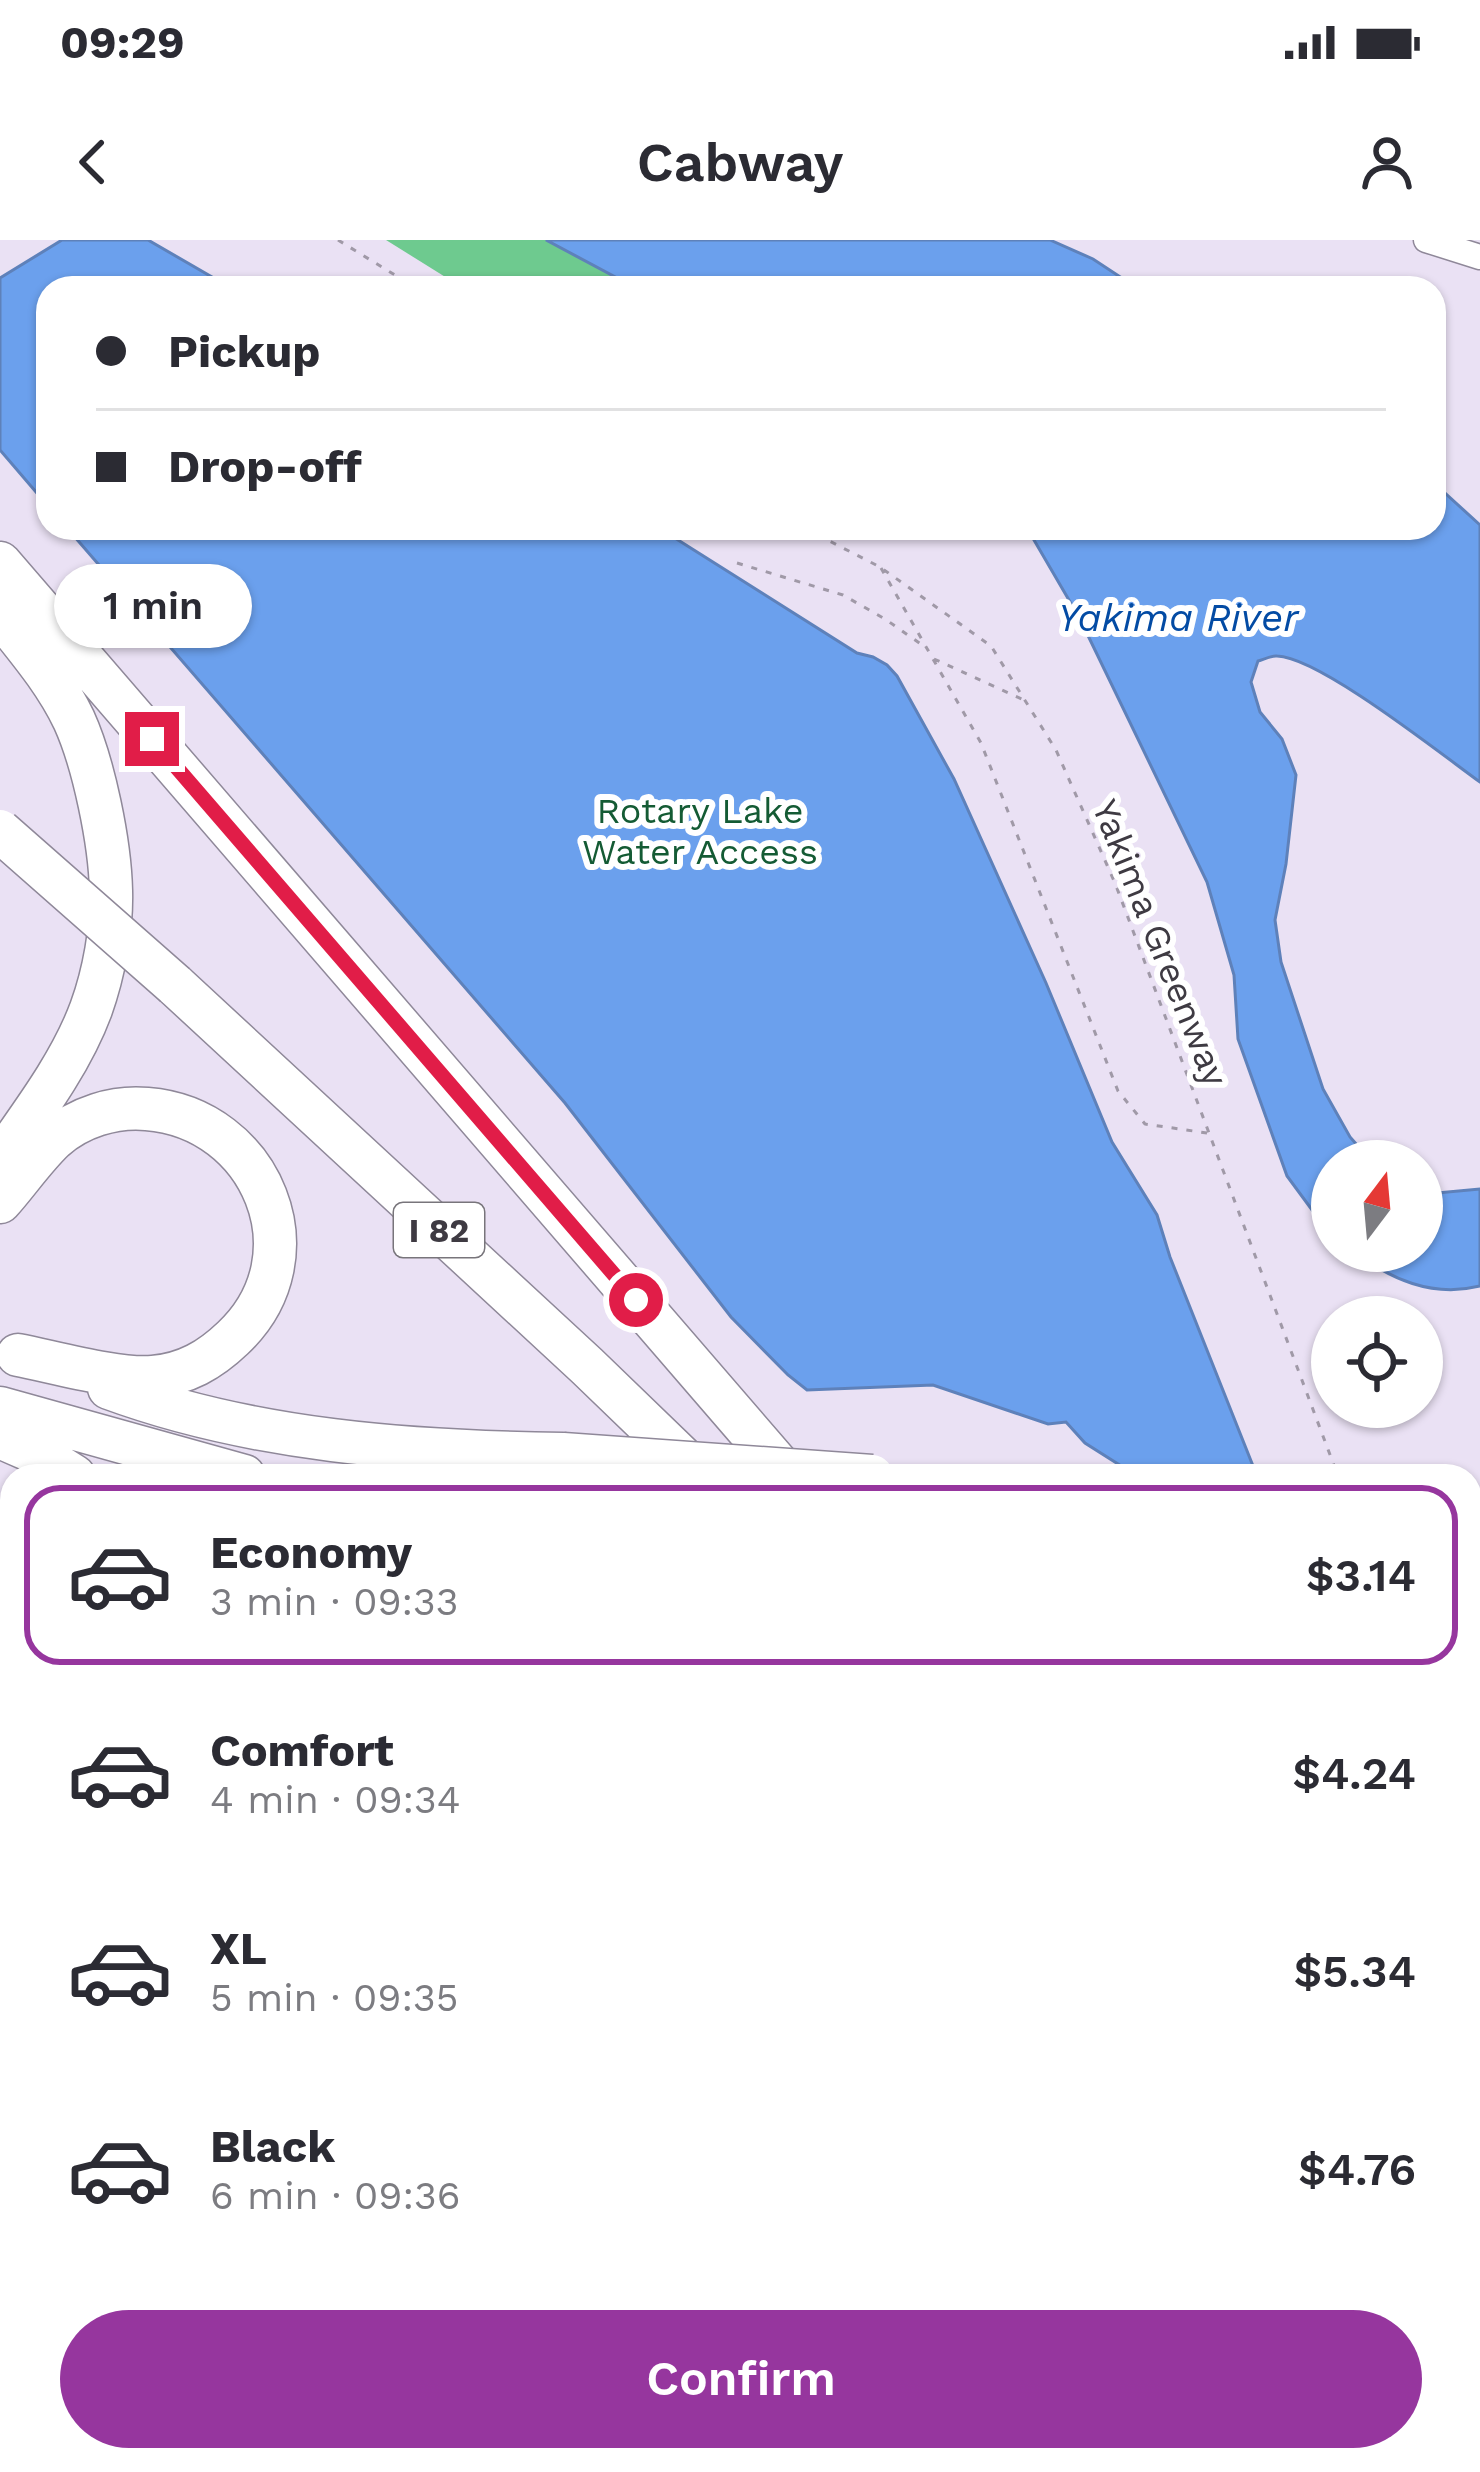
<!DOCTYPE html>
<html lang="en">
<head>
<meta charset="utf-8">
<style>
	:root { --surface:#fff; --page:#f7f7f7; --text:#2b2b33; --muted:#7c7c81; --line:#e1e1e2; --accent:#96369e }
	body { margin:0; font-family:"Work Sans",sans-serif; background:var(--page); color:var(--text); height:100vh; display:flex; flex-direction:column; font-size:45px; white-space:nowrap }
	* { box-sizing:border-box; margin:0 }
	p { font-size:39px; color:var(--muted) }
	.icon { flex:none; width:66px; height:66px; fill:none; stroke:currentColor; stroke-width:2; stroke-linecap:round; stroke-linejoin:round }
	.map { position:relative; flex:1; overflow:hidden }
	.details { position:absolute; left:0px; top:1224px; width:1482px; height:1008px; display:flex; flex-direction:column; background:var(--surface); border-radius:36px 36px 0 0; box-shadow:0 3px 9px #0004 }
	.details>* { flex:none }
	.top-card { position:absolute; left:36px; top:36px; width:1410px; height:264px; border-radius:36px; box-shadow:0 3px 9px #0004; display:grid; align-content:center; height:264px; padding:0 60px; background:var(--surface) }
	.needle { width:78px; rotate:16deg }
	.tools { position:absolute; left:1311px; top:900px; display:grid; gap:24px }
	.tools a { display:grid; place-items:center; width:132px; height:132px; border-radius:50%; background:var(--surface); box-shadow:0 3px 9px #0004; font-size:60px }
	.end { position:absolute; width:54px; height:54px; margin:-27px; border:15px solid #e11d48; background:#fff; box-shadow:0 0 0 6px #fff }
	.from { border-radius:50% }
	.bubble { position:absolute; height:84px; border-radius:42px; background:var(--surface); box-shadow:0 3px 9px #0004; font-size:39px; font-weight:600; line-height:84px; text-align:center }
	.top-card b { display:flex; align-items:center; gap:42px; height:114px; font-size:45px }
	.top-card b+b { border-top:3px solid var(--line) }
	.top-card i { width:30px; height:30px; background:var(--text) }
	ul { padding:21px 0 0; list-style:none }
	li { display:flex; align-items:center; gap:36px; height:180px; margin:0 24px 18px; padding:0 36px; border:6px solid transparent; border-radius:36px }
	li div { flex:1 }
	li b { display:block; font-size:45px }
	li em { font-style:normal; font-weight:600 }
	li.selected { border-color:var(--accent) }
	li>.icon { width:108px; height:108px; stroke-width:1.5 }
	.primary-button { display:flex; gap:24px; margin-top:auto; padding:24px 60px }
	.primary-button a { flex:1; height:138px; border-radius:72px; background:var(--accent); color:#fff; font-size:48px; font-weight:600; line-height:138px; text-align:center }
	.status { display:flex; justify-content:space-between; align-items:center; height:84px; padding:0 60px; background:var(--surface); direction:ltr }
	.status svg { height:33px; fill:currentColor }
	header { display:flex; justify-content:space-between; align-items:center; height:156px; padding:0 60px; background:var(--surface); font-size:54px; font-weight:600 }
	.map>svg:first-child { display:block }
	.commercial { fill:#ecd7c9 }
	.industrial { fill:#efd4d7 }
	.green { fill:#6eca8f }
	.water { fill:#6ba0ed; stroke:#5e81ba; stroke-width:3 }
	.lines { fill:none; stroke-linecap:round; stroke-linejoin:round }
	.service-casing { stroke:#8f8899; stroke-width:15 }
	.minor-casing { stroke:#8f8899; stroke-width:27 }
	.motorway-casing { stroke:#8f8899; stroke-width:45 }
	.path { stroke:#a099a7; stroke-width:3; stroke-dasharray:6 9; stroke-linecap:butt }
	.service { stroke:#fff; stroke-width:12 }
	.minor { stroke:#fff; stroke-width:24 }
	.motorway { stroke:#fff; stroke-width:42 }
	.motorway-bridge-casing { stroke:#8f8899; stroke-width:45; stroke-linecap:butt }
	.motorway-bridge { stroke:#fff; stroke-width:42 }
	.route { stroke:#e11d48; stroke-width:15 }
	.labels { text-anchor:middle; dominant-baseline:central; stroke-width:12; stroke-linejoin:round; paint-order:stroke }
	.shield { fill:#fff; stroke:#78757b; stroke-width:3 }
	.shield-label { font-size:33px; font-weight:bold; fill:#3e3a42 }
	.park-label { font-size:36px; fill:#145b34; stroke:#fff }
	.street-label { font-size:36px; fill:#3e3a42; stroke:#fff }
	.water-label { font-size:39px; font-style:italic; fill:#034ba4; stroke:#fff }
</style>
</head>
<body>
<div class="status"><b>09:29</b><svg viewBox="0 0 49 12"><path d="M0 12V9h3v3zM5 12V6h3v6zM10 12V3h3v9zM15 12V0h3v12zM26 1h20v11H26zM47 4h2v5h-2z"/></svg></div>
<header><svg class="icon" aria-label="back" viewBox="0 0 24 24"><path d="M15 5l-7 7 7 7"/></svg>Cabway<svg class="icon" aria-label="person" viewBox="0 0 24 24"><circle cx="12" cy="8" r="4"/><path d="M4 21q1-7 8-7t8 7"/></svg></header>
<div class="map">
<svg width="1480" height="2232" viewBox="0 0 1480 2232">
	<rect width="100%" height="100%" fill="#eae1f4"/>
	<path class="commercial" d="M768 2220H1372L1369 2232H765Z"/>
	<path class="industrial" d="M0 1584 12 1587V1781L0 1777Z
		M12 1850V2152L0 2148V1893Z
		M1372 2220H1462L1452 2228 1455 2232H1369Z"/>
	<path class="green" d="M386 0H553L641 48H463Z"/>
	<path class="water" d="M62 0H148L231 48H48V266L0 210V38Z
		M546 0H1050L1093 19 1137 48H636Z
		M1434 243 1480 285V542C1441 514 1319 417 1277 416 1273 415 1262 420 1258 421L1251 442 1260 472 1282 499 1296 535 1286 624 1275 680 1281 722 1323 849 1350 897 1371 921H1332V992L1315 974 1287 936 1238 799 1234 735 1207 642 1080 379 1027 288H1434Z
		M67 288H659L857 413 873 417 887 425 897 436 954 539 1046 743 1112 902 1157 975 1170 1017 1257 1236H1137L1085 1203 1066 1182 1048 1184 933 1145 807 1150 788 1135 731 1077 565 863Z
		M1422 949 1437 953 1480 949V1046C1432 1058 1390 1039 1353 1011H1422Z"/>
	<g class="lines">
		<defs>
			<path id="service" d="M0 1815 12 1807
				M588 2220 608 2232
				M952 2232 955 2220
				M1012 2232 1015 2220
				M1110 2232 1114 2220
				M1339 2232 1342 2220"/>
			<path id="minor" d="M1426 0 1480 17
				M0 2171 12 2175
				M168 2220 209 2232
				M1462 2220 1476 2232
				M436 2232 440 2220
				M747 2232 751 2220
				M1055 2232 1058 2220
				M1392 2232 1398 2220"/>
			<path id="motorway" d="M0 323 788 1236
				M0 374C26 407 55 440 74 480 94 524 110 603 111 651 112 689 104 733 91 769 71 823 33 873 0 920
				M175 745 587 1126 701 1236
				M0 962C18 942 34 918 54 899 79 877 114 866 147 869 262 878 320 1016 233 1098 210 1120 186 1134 153 1137 118 1140 54 1122 18 1115
				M109 1148C253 1201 411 1212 563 1214
				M0 1168 244 1236
				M0 1197 39 1214 74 1236
				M0 1472 12 1471
				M0 1542 12 1539
				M1470 1886 1480 1909
				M1470 2026 1480 2038
				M1470 2110 1480 2122"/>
		</defs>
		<use href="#service" class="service-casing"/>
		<use href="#minor" class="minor-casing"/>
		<use href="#motorway" class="motorway-casing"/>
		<path class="path" d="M338 0 416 48
			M804 288 880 327 991 406 1056 510 1115 643 1338 1236
			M737 323 843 355 885 379 925 407
			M881 328 981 503 1118 851 1145 884 1207 893
			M934 419 1024 460
			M1470 1565 1480 1587"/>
		<use href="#service" class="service"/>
		<use href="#minor" class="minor"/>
		<use href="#motorway" class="motorway"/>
		<defs>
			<path id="motorway-bridge" d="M0 591 175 745
				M563 1214 872 1236"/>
		</defs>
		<use href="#motorway-bridge" class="motorway-bridge-casing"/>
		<use href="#motorway-bridge" class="motorway-bridge"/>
	</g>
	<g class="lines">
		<path class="route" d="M152 499 636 1060"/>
	</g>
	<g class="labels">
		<rect class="shield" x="394" y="963" width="90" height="54" rx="9"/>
		<g class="shield-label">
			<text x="439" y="990">I 82</text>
		</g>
		<g class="park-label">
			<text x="700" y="571">Rotary Lake<tspan x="700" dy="41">Water Access</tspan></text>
		</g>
		<g class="street-label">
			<text transform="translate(1160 703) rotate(68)">Yakima Greenway</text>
		</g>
		<g class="water-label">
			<text x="1178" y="377">Yakima River</text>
		</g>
	</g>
</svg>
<div class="tools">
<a><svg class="needle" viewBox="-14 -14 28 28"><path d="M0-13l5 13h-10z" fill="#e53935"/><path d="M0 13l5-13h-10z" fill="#7c7c81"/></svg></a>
<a><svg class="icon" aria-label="locate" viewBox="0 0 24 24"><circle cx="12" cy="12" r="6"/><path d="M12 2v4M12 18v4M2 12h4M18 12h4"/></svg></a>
</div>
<i class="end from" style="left:636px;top:1060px"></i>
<i class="end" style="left:152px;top:499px"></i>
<div class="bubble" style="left:54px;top:324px;width:198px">1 min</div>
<div class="top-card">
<b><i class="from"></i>Pickup</b>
<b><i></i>Drop-off</b>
</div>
<section class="details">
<ul>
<li class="selected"><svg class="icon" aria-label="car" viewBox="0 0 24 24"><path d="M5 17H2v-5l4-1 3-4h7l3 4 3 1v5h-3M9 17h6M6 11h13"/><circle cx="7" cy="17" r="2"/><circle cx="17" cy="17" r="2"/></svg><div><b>Economy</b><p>3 min · 09:33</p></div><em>$3.14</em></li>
<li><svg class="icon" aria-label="car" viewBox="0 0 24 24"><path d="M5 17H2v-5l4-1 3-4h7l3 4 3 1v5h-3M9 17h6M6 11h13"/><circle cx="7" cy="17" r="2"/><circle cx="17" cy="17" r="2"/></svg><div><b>Comfort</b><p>4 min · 09:34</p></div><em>$4.24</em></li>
<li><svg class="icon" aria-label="car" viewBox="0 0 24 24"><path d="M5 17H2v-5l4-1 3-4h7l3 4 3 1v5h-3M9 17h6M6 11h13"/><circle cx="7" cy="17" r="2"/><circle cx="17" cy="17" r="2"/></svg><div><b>XL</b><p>5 min · 09:35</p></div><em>$5.34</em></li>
<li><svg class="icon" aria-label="car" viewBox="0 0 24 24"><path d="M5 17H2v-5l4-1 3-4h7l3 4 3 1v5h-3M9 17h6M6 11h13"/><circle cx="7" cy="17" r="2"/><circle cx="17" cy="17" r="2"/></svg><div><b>Black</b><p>6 min · 09:36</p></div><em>$4.76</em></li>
</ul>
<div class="primary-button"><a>Confirm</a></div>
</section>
</div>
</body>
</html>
